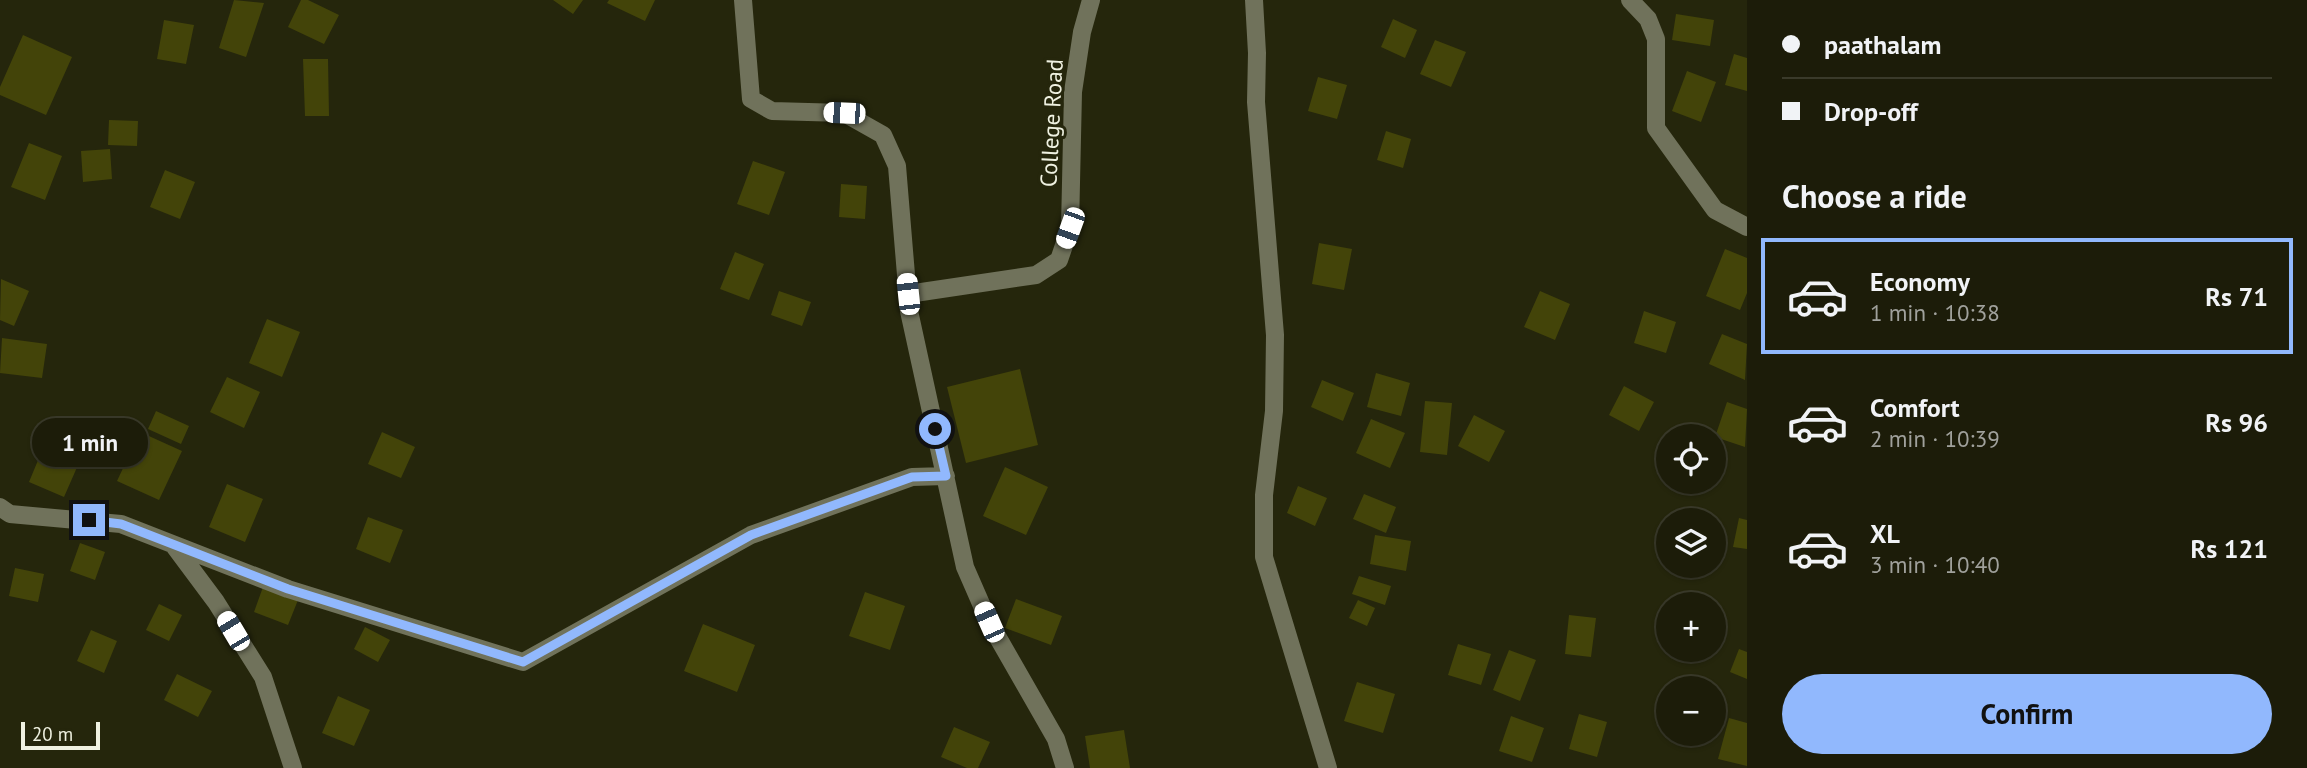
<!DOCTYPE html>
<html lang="en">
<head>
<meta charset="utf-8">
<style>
	:root { --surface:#1c1c09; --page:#252512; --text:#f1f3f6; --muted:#a0a19c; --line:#3a3a2a; --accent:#91b8fd }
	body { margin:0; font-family:"PT Sans",sans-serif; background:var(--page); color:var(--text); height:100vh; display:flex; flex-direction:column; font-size:26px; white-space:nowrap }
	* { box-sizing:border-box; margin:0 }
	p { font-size:23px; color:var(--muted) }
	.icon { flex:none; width:38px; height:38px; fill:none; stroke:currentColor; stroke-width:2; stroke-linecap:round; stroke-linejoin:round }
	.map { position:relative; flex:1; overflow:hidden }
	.drawer { display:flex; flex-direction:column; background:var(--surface); width:560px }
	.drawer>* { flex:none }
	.hud { display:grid; align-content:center; height:154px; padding:0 35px; background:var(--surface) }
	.controls { position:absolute; left:1656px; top:424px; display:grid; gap:14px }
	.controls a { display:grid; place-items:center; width:70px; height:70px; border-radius:50%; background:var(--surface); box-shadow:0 2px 5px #0004,0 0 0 2px var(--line); font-size:35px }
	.scale { position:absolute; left:21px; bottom:18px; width:79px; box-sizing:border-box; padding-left:7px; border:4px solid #eff1e1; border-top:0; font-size:19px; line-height:24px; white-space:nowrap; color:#eff1e1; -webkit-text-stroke:5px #25260c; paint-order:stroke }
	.end { position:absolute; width:32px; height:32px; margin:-16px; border:9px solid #91b8fd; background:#111; box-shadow:0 0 0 4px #111 }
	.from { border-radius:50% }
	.bubble { position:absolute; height:49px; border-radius:24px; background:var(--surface); box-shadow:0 2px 5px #0004,0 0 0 2px var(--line); font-size:23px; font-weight:700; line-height:49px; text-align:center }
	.car { position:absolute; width:21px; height:42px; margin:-21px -10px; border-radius:9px; box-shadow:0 0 5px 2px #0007; background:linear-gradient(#fff 24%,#345 0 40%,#fff 0 76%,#345 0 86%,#fff 0) }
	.hud b { display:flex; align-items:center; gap:24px; height:66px; font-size:26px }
	.hud b+b { border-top:2px solid var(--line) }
	.hud i { width:18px; height:18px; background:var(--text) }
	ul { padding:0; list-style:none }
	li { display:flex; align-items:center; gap:21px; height:116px; margin:0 14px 10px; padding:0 21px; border:4px solid transparent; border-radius:0px }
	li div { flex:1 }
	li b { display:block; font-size:26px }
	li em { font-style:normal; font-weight:700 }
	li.on { border-color:var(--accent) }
	li>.icon { width:63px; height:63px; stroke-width:1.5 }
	h2 { padding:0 35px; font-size:32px; line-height:84px }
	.cta { display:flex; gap:14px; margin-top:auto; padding:14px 35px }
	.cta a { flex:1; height:80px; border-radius:42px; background:var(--accent); color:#111; font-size:28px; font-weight:700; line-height:80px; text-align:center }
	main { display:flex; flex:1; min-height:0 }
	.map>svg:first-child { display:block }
	.building { fill:#434409 }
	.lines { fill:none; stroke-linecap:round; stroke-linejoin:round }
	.minor { stroke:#70725b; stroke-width:18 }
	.route { stroke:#91b8fd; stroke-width:9 }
	.labels { text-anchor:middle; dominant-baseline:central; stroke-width:6; stroke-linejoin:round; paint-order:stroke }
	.street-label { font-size:23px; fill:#eff1e1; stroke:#25260c }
</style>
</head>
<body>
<main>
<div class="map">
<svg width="1747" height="768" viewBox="0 0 1747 768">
	<rect width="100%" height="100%" fill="#25260c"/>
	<path class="building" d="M234 0 264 3 246 57 219 48Z
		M301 0H308L339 15 324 44 288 27Z
		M553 0H583L573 14Z
		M609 0H655L645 21 607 3Z
		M1676 14 1714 20 1710 46 1672 40Z
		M1393 19 1417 30 1405 58 1381 47Z
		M164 20 194 25 186 64 157 59Z
		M23 35 72 57 46 115 0 95V87Z
		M1435 40 1466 52 1451 87 1420 74Z
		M1734 54 1747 58V91L1725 85Z
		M303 59H328L329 116H305Z
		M1687 71 1716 82 1701 122 1672 111Z
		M1318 77 1347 85 1337 119 1308 111Z
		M109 120 138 121 137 146 108 145Z
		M1386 131 1411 139 1403 168 1377 160Z
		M29 143 62 156 45 200 11 187Z
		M110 149 112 179 83 182 81 151Z
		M753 161 785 172 769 215 737 204Z
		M165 170 195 182 180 219 150 207Z
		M841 184 867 186 865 219 839 217Z
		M1319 243 1352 249 1344 290 1312 284Z
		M1725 249 1747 258V293L1740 310 1706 296Z
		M735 252 764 264 749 300 720 289Z
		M1 279 29 291 14 326 0 320Z
		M779 291 811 302 802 326 771 315Z
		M1540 291 1570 304 1555 340 1524 327Z
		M1644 311 1676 322 1666 353 1634 343Z
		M267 319 300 332 282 377 249 363Z
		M1722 334 1747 344 1745 380 1709 364Z
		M2 338 47 344 42 378 0 373Z
		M1020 369 1038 445 966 463 947 387Z
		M1376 373 1410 383 1401 416 1367 407Z
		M227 377 260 392 244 428 210 412Z
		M1322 380 1354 393 1343 421 1311 407Z
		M1624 386 1654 402 1639 431 1609 415Z
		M1425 401 1452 403 1447 455 1420 452Z
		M1727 402 1747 409 1745 447 1715 437Z
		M156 411 189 426 181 444 148 429Z
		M1474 415 1505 431 1489 462 1458 446Z
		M1371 419 1405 433 1390 468 1356 453Z
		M140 432 182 451 159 500 117 481Z
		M382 432 415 447 401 478 368 464Z
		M46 441 82 456 64 497 29 482Z
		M1005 467 1048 487 1026 535 983 516Z
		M227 484 263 499 245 542 209 527Z
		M1298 486 1327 498 1315 526 1287 513Z
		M1364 494 1396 507 1386 533 1353 519Z
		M368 517 403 530 390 563 356 549Z
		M1739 518 1747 520V549L1733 547Z
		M1375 535 1411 541 1406 571 1370 564Z
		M80 543 105 552 95 580 70 571Z
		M15 568 44 574 38 602 9 596Z
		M1359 576 1391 586 1385 605 1352 594Z
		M263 587 298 600 288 625 254 612Z
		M865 592 905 606 890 650 849 636Z
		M1016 599 1062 616 1051 645 1005 628Z
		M1358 600 1375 608 1367 626 1349 618Z
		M159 604 182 615 169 641 146 630Z
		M1569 615 1596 618 1591 657 1565 654Z
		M703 624 755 645 737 692 684 671Z
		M365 627 390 640 378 662 354 649Z
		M91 630 117 641 104 673 77 661Z
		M1458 644 1491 654 1481 685 1448 675Z
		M1739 649 1747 652V679L1730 672Z
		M1509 650 1536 660 1520 701 1493 690Z
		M177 674 212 691 198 717 164 700Z
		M1357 682 1395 694 1383 733 1344 721Z
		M338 696 370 710 354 746 322 733Z
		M1579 714 1607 722 1597 757 1569 749Z
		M1511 716 1544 728 1532 762 1499 751Z
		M1729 718 1747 723V766L1718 759Z
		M954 727 990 742 978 768H967L941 757Z
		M1124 730 1130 768H1090L1085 736Z"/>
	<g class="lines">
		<path class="minor" d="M743 0 751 99 772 111 844 113 883 135 897 166 909 311 965 567 989 622 1056 739 1065 768
			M1254 0 1257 53 1256 102 1275 335 1274 411 1264 495V557L1328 768
			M1630 0 1648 19 1656 39V128L1715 210 1747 227
			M908 294 1036 275 1059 260 1070 228 1073 92 1082 32 1091 0
			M0 507 10 514 121 524 288 589 523 662 751 535 912 477 946 476
			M175 547 216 602 263 677 293 768"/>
	</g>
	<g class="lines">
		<path class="route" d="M89 520 121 524 288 589 523 662 751 535 912 477 946 476 935 429"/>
	</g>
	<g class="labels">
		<g class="street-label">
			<text transform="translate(1051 123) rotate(-87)">College Road</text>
		</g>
	</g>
</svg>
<div class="controls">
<a><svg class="icon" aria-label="locate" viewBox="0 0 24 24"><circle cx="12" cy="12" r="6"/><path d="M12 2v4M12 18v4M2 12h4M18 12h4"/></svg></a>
<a><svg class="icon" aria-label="layers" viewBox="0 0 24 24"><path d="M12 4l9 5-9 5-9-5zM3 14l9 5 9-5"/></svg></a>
<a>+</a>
<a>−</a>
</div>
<div class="scale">20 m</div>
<i class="end from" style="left:935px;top:429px"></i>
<i class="end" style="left:89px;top:520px"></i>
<div class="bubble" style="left:32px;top:418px;width:116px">1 min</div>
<i class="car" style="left:844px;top:113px;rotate:272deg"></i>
<i class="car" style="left:1070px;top:228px;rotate:200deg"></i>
<i class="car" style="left:908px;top:294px;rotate:354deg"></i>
<i class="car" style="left:989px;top:622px;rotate:336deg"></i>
<i class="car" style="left:233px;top:631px;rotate:329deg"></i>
</div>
<section class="drawer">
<div class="hud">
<b><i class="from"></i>paathalam</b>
<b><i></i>Drop-off</b>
</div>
<h2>Choose a ride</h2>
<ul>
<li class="on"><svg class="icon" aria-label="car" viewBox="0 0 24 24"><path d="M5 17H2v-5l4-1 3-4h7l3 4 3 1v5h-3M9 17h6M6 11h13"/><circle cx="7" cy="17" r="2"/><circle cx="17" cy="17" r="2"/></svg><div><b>Economy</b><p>1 min · 10:38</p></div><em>Rs 71</em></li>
<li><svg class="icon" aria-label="car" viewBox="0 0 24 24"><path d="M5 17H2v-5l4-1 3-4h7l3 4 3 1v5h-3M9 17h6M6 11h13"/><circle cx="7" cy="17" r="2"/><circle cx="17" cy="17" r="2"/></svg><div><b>Comfort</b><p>2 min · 10:39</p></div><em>Rs 96</em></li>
<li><svg class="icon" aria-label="car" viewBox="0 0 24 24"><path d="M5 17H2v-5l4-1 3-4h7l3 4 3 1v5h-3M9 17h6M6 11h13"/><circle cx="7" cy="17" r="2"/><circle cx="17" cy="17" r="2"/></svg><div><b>XL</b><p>3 min · 10:40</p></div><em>Rs 121</em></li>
</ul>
<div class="cta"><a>Confirm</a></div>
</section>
</main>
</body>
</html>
